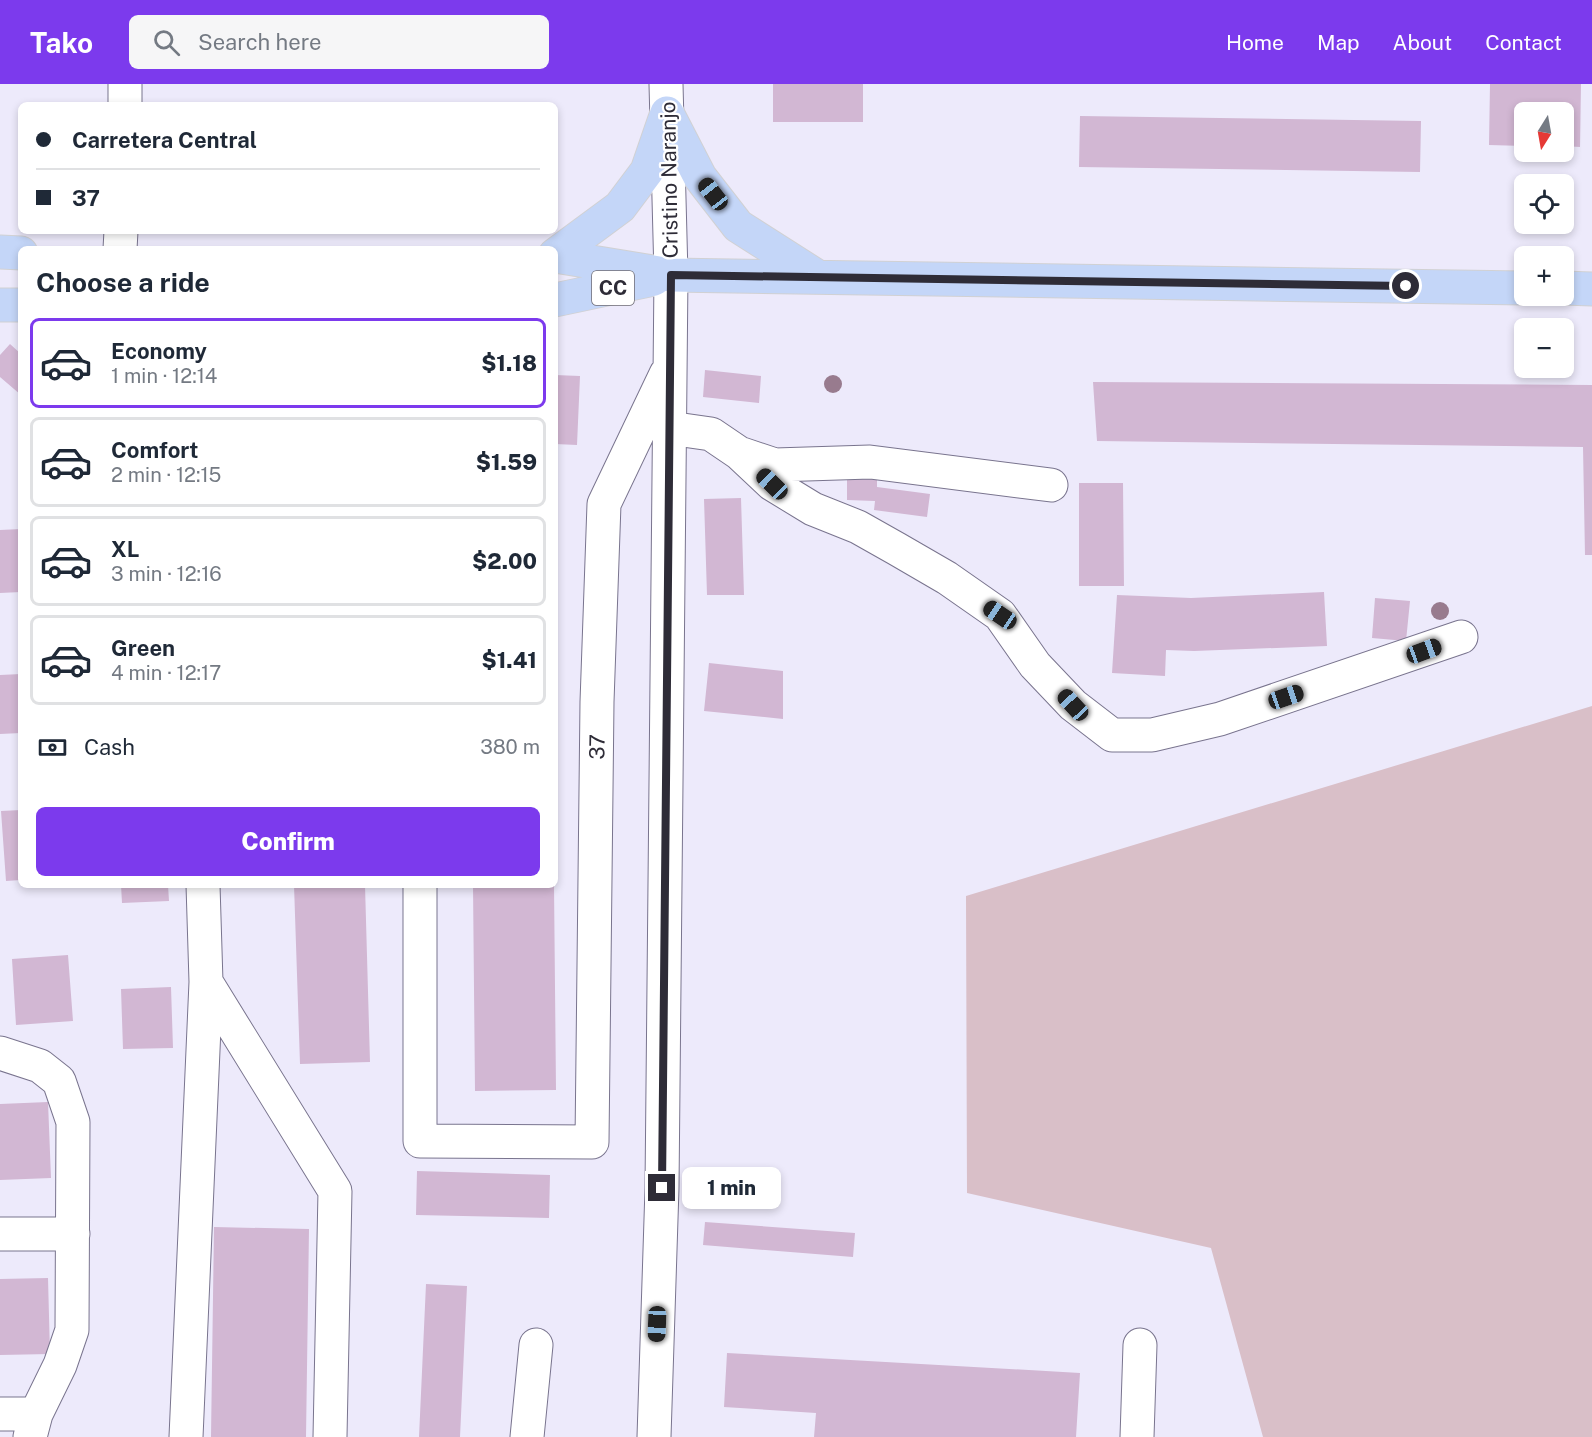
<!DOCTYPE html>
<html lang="en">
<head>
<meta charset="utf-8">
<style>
	:root { --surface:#fff; --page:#f6f6f7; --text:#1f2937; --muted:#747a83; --line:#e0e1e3; --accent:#7c3aed }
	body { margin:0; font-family:"Public Sans",sans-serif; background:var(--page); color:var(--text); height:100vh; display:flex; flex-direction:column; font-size:22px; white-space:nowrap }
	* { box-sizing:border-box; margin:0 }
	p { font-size:20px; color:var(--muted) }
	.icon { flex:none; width:33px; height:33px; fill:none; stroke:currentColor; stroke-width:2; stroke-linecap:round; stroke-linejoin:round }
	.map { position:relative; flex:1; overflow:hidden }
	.panel { position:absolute; left:18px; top:162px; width:540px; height:642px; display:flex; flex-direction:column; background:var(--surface); border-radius:9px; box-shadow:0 3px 9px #0003 }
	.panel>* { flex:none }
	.banner { position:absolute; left:18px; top:18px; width:540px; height:132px; border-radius:9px; box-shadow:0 3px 9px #0003; display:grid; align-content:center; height:132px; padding:0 18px; background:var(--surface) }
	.needle { width:39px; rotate:191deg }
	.buttons { position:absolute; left:1514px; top:18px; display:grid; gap:12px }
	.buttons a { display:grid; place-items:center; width:60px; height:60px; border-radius:9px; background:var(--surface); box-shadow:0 3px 9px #0003; font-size:30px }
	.end { position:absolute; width:27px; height:27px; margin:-14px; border:8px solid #2e2c37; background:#fff; box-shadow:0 0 0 3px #fff }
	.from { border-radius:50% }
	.bubble { position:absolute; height:42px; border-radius:9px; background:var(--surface); box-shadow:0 3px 9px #0003; font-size:20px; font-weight:800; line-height:42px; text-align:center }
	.car { position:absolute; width:18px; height:36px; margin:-18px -9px; border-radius:8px; box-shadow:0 0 4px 2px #0007; background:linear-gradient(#222 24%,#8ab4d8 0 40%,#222 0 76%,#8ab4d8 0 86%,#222 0) }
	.banner b { display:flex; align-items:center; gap:21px; height:57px; font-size:22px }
	.banner b+b { border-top:2px solid var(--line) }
	.banner i { width:15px; height:15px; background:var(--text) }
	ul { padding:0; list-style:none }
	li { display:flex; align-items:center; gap:18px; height:90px; margin:0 12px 9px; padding:0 6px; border:3px solid var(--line); border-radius:9px }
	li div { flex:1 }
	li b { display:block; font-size:22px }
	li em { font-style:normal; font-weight:800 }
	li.active { border-color:var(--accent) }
	li>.icon { width:54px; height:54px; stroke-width:1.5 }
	h2 { padding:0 18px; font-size:27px; line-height:72px }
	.pay { display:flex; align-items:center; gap:15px; height:66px; padding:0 18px; font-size:22px }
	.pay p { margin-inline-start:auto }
	.primary-button { display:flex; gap:12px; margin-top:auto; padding:12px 18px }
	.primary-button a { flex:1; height:69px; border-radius:9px; background:var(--accent); color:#fff; font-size:24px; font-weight:800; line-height:69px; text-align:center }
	header { display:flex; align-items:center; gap:36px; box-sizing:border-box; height:84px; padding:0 30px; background:var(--accent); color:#fff }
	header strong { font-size:28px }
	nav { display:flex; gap:33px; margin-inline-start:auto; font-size:21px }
	.search { width:420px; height:54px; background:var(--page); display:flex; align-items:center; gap:15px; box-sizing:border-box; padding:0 21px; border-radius:9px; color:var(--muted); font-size:22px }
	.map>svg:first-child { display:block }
	.green { fill:#d9bfc8 }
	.building { fill:#d2b7d3 }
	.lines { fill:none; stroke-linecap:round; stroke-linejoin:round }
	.minor-casing { stroke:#79748e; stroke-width:35 }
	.major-casing { stroke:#d1d1d3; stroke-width:35 }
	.minor { stroke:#fff; stroke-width:33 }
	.major { stroke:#c4d6f8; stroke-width:33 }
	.tree { fill:#987b8e }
	.route { stroke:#2e2c37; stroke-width:8 }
	.labels { text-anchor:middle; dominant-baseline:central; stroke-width:4.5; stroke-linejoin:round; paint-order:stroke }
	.shield { fill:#fff; stroke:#6d6b73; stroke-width:1.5 }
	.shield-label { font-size:20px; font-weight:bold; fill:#2e2c37 }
	.street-label { font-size:21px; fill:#2e2c37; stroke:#fff }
</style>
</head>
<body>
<header>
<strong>Tako</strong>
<div class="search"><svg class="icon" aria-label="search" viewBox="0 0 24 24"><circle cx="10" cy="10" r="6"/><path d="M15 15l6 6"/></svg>Search here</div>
<nav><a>Home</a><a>Map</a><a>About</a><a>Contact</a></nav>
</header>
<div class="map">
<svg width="1592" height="1353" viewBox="0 0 1592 1353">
	<rect width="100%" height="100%" fill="#edeafb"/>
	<path class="green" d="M1592 622V1353H1263L1211 1164 967 1109 966 812Z"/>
	<path class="building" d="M773 0H863V38H773Z
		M1490 0H1581L1580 63 1563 62V28H1524V62L1489 61Z
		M1080 32 1421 37 1420 88 1079 83Z
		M10 260 21 270V311L0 293V271Z
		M705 286 761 292 759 319 703 313Z
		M555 291 580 292 577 361 555 360Z
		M1093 298 1592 301V471H1585L1583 363 1097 357Z
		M847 390 877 391V403L930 410 927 433 874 426 875 417 847 416Z
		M1079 399H1123L1124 502H1079Z
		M741 414 744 511H707L704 415Z
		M21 445V508L0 509V446Z
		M1324 508 1327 562 1194 567 1166 566 1165 592 1112 589 1117 511 1191 514Z
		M1375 514 1410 517 1406 557 1372 554Z
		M709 579 783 587V635L704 627Z
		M21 590V649L0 650V591Z
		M21 726V796L6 797 1 727Z
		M121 801H168L169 817 122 819Z
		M294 801H365L370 978 300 980Z
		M473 801H554L556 1006 475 1007Z
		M68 871 73 937 16 941 12 875Z
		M171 903 173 964 123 965 121 905Z
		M48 1018 51 1094 0 1096V1020Z
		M417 1087 550 1091 549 1134 416 1131Z
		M705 1138 855 1149 853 1173 703 1161Z
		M214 1143 309 1145 306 1353H211Z
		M48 1194 50 1270 0 1271V1195Z
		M426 1200 467 1202 460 1353H419Z
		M727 1269 1080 1289 1076 1353H814L816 1329 724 1323Z"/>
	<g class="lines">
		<defs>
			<path id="minor" d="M125 21V0
				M120 165 121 147
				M669 344 711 350 739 369 772 400 813 425 858 443 897 465 947 494 1000 531 1035 581 1073 621 1112 651H1152L1220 635 1461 553
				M742 370 775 381 870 378 1051 401
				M420 801V1057L592 1058 597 618 604 420 666 290
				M206 898 335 1107 330 1353
				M0 969 40 982 59 997 73 1038 72 1246 60 1281 36 1330 30 1353
				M0 1150H73
				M0 1330H36
				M186 1353 206 898 203 801
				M527 1353 536 1261
				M654 1353 662 1104 671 191 666 0
				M1137 1353 1140 1261"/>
			<path id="major" d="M667 29 700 93 738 142 818 193
				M0 168 21 169
				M555 171 620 123 647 87 667 29
				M555 172 671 191 1524 204
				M1563 204 1592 205
				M555 216 654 195
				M0 221H21"/>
		</defs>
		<use href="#minor" class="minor-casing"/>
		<use href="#major" class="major-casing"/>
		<use href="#minor" class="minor"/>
		<use href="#major" class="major"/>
	</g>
	<g class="tree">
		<circle cx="833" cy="300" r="9"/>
		<circle cx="1440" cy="527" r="9"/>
	</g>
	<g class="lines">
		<path class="route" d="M662 1104 671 191 1406 202"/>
	</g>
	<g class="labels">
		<rect class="shield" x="592" y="187" width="42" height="34" rx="4.5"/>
		<g class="shield-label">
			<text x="613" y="204">CC</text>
		</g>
		<g class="street-label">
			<text transform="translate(669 96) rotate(-91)">Cristino Naranjo</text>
			<text transform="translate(597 663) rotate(-89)">37</text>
		</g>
	</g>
</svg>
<div class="buttons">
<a><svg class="needle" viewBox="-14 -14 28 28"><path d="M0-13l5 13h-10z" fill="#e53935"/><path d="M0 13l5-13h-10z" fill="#747a83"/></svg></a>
<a><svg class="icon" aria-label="locate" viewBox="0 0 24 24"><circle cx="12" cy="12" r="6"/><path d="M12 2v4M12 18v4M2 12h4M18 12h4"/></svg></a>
<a>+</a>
<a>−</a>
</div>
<i class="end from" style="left:1406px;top:202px"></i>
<i class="end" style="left:662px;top:1104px"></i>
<div class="bubble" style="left:682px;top:1083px;width:99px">1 min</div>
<i class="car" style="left:713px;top:110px;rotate:322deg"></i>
<i class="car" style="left:772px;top:400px;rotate:314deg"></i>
<i class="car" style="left:1000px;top:531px;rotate:304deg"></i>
<i class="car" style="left:1424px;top:567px;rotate:70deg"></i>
<i class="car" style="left:1286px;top:613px;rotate:71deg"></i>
<i class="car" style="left:1073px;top:621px;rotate:317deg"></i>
<i class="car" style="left:657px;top:1240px;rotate:182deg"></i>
<div class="banner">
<b><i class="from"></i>Carretera Central</b>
<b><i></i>37</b>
</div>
<section class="panel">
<h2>Choose a ride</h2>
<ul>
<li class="active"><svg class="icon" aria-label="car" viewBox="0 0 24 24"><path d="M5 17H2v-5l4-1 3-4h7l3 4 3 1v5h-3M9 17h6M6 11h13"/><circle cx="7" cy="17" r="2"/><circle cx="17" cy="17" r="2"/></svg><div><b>Economy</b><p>1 min · 12:14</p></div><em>$1.18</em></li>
<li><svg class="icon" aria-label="car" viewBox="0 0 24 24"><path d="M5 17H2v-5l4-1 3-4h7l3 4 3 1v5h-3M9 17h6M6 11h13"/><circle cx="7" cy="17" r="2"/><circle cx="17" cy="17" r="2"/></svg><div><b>Comfort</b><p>2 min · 12:15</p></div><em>$1.59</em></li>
<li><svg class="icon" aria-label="car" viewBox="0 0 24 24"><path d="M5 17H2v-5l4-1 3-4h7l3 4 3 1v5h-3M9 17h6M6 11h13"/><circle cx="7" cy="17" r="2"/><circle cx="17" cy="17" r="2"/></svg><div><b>XL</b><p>3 min · 12:16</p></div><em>$2.00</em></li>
<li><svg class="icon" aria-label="car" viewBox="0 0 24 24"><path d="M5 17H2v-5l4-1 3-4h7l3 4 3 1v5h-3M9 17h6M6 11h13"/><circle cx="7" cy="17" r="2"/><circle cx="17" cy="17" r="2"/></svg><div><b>Green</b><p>4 min · 12:17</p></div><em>$1.41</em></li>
</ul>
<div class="pay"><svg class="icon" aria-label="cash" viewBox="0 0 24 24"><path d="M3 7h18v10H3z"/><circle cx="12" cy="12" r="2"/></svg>Cash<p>380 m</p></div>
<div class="primary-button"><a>Confirm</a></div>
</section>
</div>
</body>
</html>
